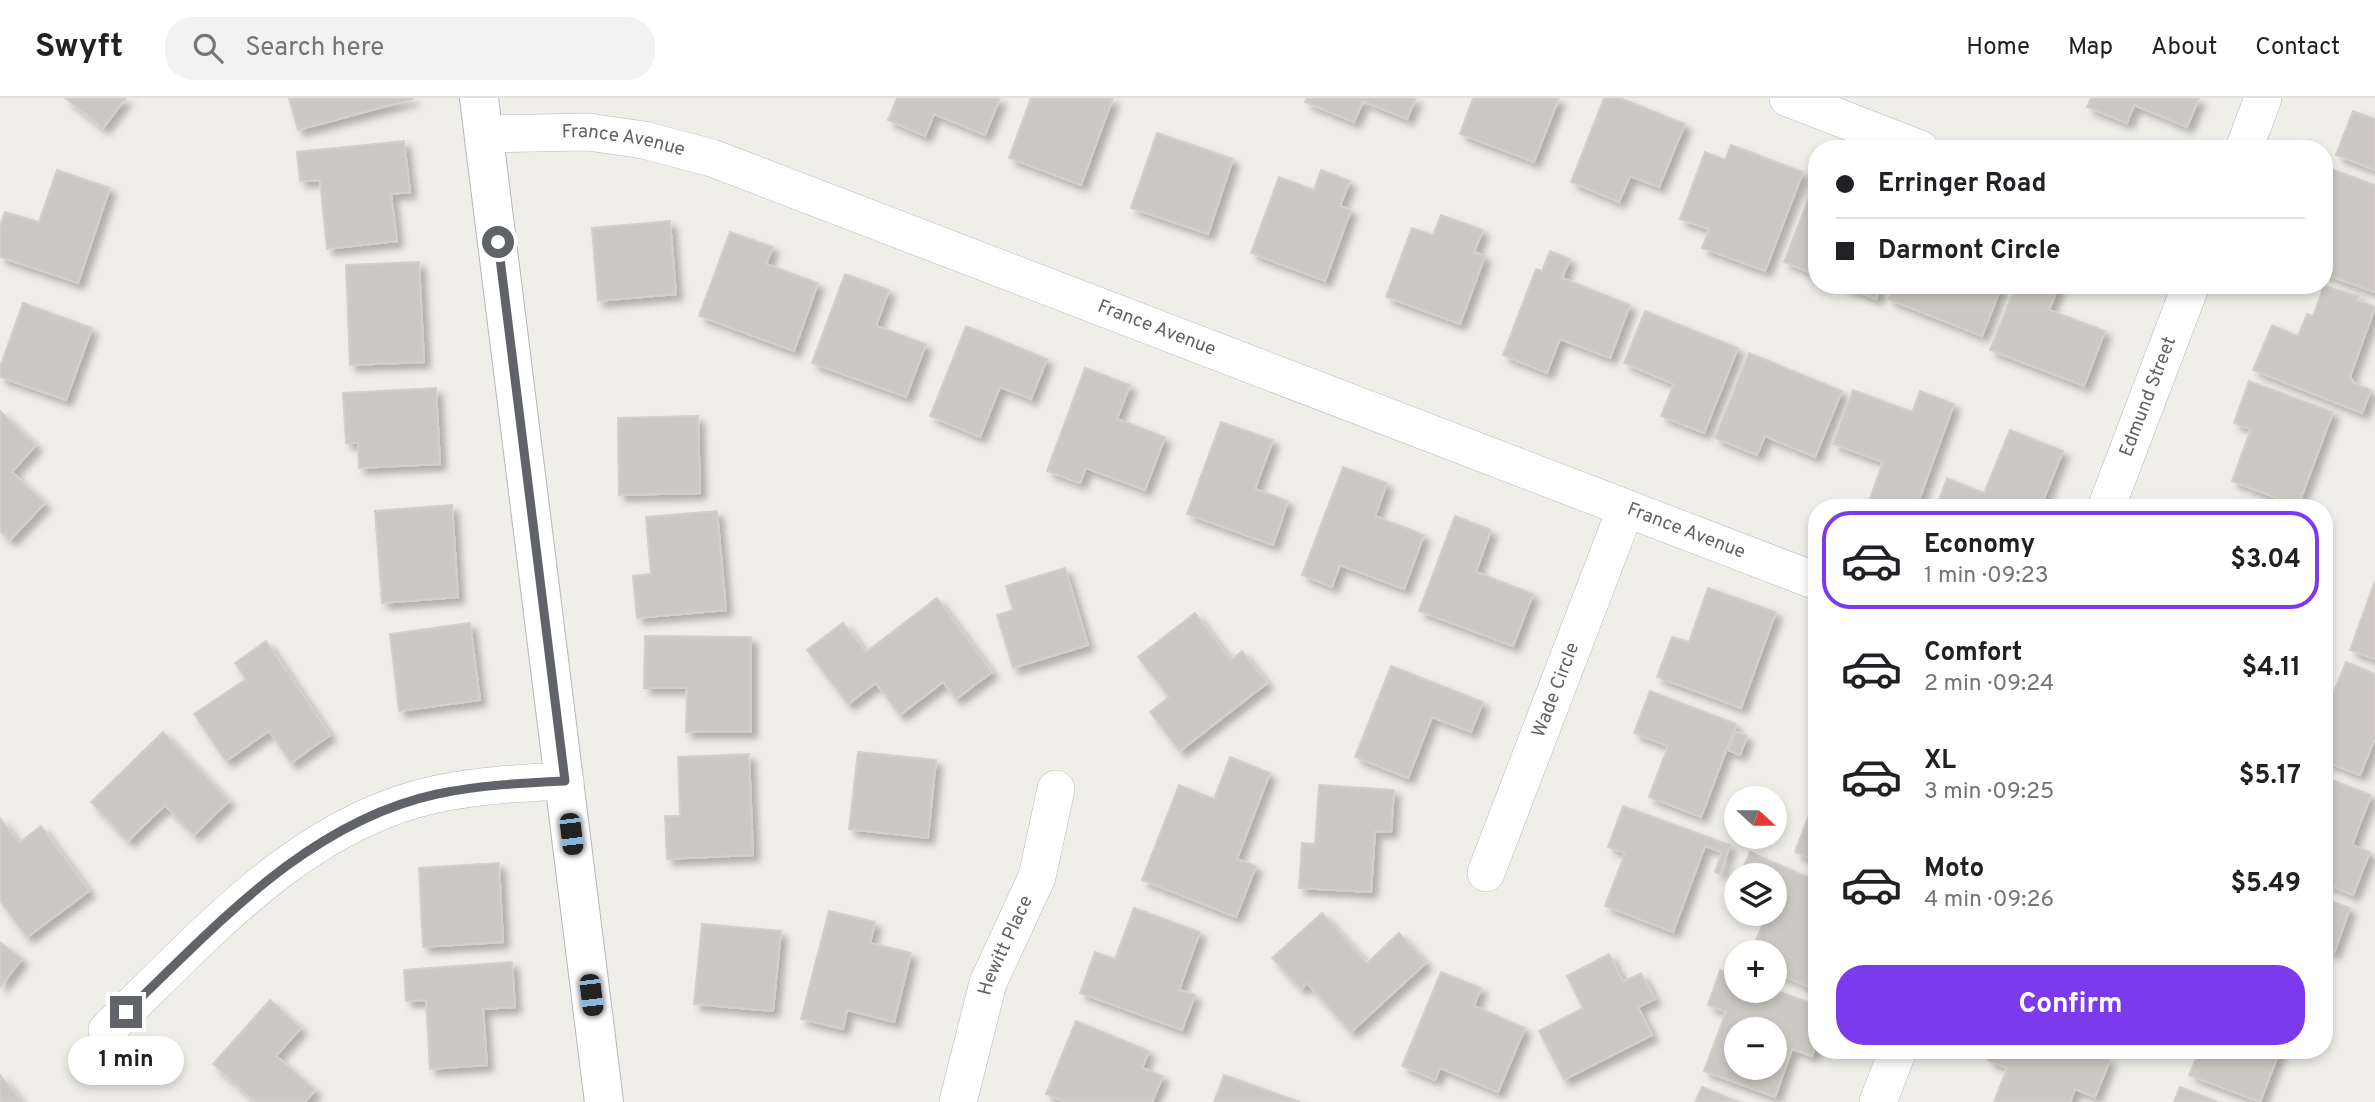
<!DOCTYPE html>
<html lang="en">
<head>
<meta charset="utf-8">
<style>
	:root { --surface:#fff; --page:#f2f2f2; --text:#202124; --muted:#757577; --line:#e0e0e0; --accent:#7c3aed }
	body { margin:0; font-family:Overpass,sans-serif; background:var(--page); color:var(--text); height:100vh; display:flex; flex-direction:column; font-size:26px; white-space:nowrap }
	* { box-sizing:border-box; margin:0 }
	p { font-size:23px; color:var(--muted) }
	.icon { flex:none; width:38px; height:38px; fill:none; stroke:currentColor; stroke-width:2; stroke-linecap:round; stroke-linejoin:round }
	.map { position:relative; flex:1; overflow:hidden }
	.drawer { position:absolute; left:1808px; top:401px; width:525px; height:560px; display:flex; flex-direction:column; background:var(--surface); border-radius:28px; box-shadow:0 4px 10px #0003 }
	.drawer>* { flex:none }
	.top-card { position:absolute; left:1808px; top:42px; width:525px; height:154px; border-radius:28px; box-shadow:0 4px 10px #0003; display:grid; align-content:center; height:154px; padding:0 28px; background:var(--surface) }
	.needle { width:46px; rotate:111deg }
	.buttons { position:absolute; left:1724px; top:688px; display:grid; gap:14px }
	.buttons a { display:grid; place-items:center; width:63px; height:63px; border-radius:50%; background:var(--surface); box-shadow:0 4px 10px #0003; font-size:35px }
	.end { position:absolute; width:32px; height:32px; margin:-16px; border:9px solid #606367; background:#fff; box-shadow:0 0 0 4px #fff }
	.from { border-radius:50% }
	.bubble { position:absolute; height:49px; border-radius:24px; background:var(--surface); box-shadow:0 4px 10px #0003; font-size:23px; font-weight:700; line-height:49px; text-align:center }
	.car { position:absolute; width:21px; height:42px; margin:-21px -10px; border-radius:9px; box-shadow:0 0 5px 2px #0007; background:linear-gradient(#222 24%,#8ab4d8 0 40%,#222 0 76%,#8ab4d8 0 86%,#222 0) }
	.top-card b { display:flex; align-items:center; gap:24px; height:66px; font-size:26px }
	.top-card b+b { border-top:2px solid var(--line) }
	.top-card i { width:18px; height:18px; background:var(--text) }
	ul { padding:12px 0 0; list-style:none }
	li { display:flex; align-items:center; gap:21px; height:98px; margin:0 14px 10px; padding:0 14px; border:4px solid transparent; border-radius:28px }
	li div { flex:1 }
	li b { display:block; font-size:26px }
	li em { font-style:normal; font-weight:700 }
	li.on { border-color:var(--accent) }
	li>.icon { width:63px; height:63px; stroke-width:1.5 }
	.button { display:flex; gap:14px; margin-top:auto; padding:14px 28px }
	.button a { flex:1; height:80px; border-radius:28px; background:var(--accent); color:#fff; font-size:28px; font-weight:700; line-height:80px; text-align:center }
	header { display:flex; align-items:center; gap:42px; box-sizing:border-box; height:98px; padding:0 35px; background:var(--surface); border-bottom:2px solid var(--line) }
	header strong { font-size:33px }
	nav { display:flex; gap:38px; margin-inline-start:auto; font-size:24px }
	.search { width:490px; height:63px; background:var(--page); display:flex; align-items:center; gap:18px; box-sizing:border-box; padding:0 24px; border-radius:28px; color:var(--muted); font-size:26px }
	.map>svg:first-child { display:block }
	.building { fill:#ccc9c5; stroke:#d4d0c7; stroke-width:2; fill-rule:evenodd; filter:url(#shadow) }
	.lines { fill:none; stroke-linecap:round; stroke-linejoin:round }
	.street-casing { stroke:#b5b8bb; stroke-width:38 }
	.secondary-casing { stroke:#b5b7bb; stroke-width:40 }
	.street { stroke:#fff; stroke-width:37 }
	.secondary { stroke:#fff; stroke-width:38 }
	.route { stroke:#606367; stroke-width:9 }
	.labels { text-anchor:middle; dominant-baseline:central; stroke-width:5; stroke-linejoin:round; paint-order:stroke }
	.street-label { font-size:19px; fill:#606367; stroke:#fff }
</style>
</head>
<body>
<header>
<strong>Swyft</strong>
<div class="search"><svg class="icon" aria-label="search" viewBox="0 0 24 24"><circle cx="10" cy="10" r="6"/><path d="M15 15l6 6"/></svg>Search here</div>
<nav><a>Home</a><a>Map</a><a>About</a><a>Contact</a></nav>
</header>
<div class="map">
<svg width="2375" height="1004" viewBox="0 0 2375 1004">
	<defs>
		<filter id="shadow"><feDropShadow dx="6" dy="6" stdDeviation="3.5" flood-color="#0004"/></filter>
	</defs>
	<rect width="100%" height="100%" fill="#f0eee9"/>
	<path class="building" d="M65 0H126L103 30Z
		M289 0H413V1L298 32Z
		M897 0H1000L985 37 934 16 925 38 888 22Z
		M1031 0H1113L1081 87 1009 60Z
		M1307 0H1416L1407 21 1363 3 1354 24 1305 4Z
		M1473 0H1559L1534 64 1460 36Z
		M1604 0H1620L1685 26 1659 89 1630 78 1619 104 1571 84Z
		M2091 0H2199L2187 29 2134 7 2127 25 2087 9Z
		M2353 13 2375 21V72L2336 57Z
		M1157 35 1233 61 1208 136 1131 110Z
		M404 43 410 94 391 96 397 143 327 151 320 82 300 83 297 54Z
		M1731 47 1803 74 1765 173 1702 150 1709 131 1680 121 1705 54 1725 62Z
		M2331 71 2375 87V194L2324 176V141L2332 118 2324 115V91Z
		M57 72 110 90 78 185 0 159V128L5 114 39 124Z
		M1321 72 1350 83 1340 108 1351 112 1325 183 1251 155 1279 79 1314 92Z
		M1816 81V177L1784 164Z
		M1441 117 1483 132 1474 154 1485 158 1460 226 1386 199 1412 130 1433 137Z
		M670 123 676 196 598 203 592 130Z
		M730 134 773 149 766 166 818 185 794 253 699 218Z
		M1550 153 1570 161 1562 180 1630 207 1610 260 1560 241 1547 275 1503 257 1536 171 1542 173Z
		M419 164 424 264 350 267 346 167Z
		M845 176 889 192 876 228 926 246 906 299 812 265Z
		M1841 187H1881L1876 201Z
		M1894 187H2002L1982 238 1888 201Z
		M2016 187H2059L2049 212 2105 233 2084 288 1990 252Z
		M2324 188 2359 198 2357 202 2375 209 2350 279 2354 285 2371 292 2362 315 2253 272 2272 227 2298 238 2307 216 2313 218Z
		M23 205 92 230 66 302 0 279V269Z
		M1645 213 1738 250 1704 335 1661 318 1674 286 1624 265Z
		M966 228 1047 261 1031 301 1000 289 980 339 930 318Z
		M1749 255 1842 293 1815 359 1765 338 1757 357 1715 340Z
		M1085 270 1130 287 1117 321 1165 339 1145 392 1086 370 1080 385 1047 373Z
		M2249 283 2333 314 2298 408 2232 383 2251 331 2234 325Z
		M436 290 440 366 359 370 358 345H346L343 295Z
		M1853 292 1912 314 1920 293 1954 306 1916 410H1896L1870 400 1883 364 1833 346Z
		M0 313 36 347 12 374 45 405 10 442 0 433Z
		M698 318 700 395 619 397 618 320Z
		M1221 324 1273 342 1255 391 1288 403 1273 447 1187 416Z
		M2010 332 2063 353 2040 410H1936L1947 380 1984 395Z
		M1343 369 1387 385 1375 418 1424 437 1404 491 1340 467 1332 489 1302 477Z
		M452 407 458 499 382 505 375 413Z
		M717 413 726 512 637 520 633 478 651 476 646 419Z
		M1455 418 1491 432 1476 474 1533 496 1513 548 1419 513Z
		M1065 470 1088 547 1013 570 997 517 1013 512 1006 488Z
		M2375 483V561L2350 552Z
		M1708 490 1776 514 1741 610 1657 579 1672 539 1689 544Z
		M937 500 992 574 956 601 943 584 900 617 876 585 848 606 807 552 843 525 866 554Z
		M1195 515 1231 562 1242 553 1267 585 1180 653 1150 614 1169 599 1138 559Z
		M470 525 480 602 399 613 390 536Z
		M645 538 751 539V634H686L687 590H644Z
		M266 543 330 637 291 665 269 633 226 663 194 616 246 581 235 565Z
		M2346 564 2375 576V640L2360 677 2324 663V618Z
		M1391 568 1483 604 1471 634 1432 619 1408 680 1355 659Z
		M1650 593 1736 626 1701 719 1649 699 1668 648 1634 635Z
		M163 634 229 703 194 737 165 707 128 743 91 704Z
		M1736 634 1747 638 1740 657 1728 652Z
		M858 654 936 662 928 740 849 731Z
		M749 656 753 757 667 761 665 718H680L678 659Z
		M1230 659 1270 675 1237 761 1256 768 1236 819 1142 782 1179 687 1214 701Z
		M2324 679 2371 697 2352 747 2370 754 2353 797 2324 785Z
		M1319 687 1394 692 1391 734 1375 733 1371 794 1299 790 1302 745 1315 746Z
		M1623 708 1730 747 1720 776 1715 774 1722 754 1705 748 1673 834 1605 808 1625 755 1608 749Z
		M1812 709 1816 710V763L1795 754Z
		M0 720 19 745 41 728 89 793 27 839 0 803Z
		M1750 754 1816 783V892L1774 874V854H1751L1767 816H1774V777H1740Z
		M499 765 503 844 423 849 419 770Z
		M2324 800 2350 810 2334 855 2324 851Z
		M1134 810 1200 834 1179 892 1195 897 1182 932 1080 895 1095 854 1115 861Z
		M829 813 875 824 870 845 911 855 894 924 847 912 843 931 801 921Z
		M1322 815 1367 865 1399 835 1426 865 1351 934 1307 885 1301 891 1272 860Z
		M702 826 781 833 773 913 694 906Z
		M0 844 22 861 0 889Z
		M1609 856 1623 884 1641 875 1655 901 1638 909 1652 937 1564 982 1539 933 1583 910 1567 878Z
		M512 864 515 909 483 911 487 967 430 971 426 902 406 903 404 872Z
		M1720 872 1736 878V892H1774L1816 907V946L1812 958 1792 951 1775 999 1704 973 1726 914 1708 907ZM1736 931H1774V970H1736Z
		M1441 874 1481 890 1474 908 1525 930 1498 994 1440 970 1435 982 1402 968Z
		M270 902 301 930 276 958 315 992 305 1004H256L213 966Z
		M1076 923 1149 953 1142 970 1163 978 1152 1004H1066L1046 996Z
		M1992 952H2085L2110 962 2095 999 2075 991 2070 1004H1994L2007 970 1988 962Z
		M2200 952H2280L2260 1004 2189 977Z
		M0 977 22 1004H0Z
		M1224 977 1300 1004H1214Z
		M1702 989 1739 1004H1695Z
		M2180 989 2218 1004H2174Z"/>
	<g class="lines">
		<defs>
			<g id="street">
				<path d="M1788 0 1920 51"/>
				<path id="s1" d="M484 36 588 34 644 42 712 60 1816 483"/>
				<path d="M2244 51 2263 0"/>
				<path id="s2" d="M2106 410 2191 187"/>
				<path id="s3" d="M1486 775 1626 410"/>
				<path d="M107 932C204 839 300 725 437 696 480 687 522 685 565 683"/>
				<path id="s4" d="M958 1004 988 885 1037 779 1056 691"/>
				<path d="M1878 1004 1898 952"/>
			</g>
			<path id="secondary" d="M479 0 604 1004"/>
		</defs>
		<use href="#street" class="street-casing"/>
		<use href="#secondary" class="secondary-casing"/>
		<use href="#street" class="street"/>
		<use href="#secondary" class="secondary"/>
	</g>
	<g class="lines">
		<path class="route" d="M126 914C217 827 308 724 437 696 480 687 522 685 565 683L498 144"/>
	</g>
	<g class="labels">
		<g class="street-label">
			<text stroke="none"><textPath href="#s1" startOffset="140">France Avenue</textPath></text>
			<text stroke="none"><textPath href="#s1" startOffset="707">France Avenue</textPath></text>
			<text stroke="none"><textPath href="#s2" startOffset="119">Edmund Street</textPath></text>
			<text stroke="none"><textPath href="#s1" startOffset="1274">France Avenue</textPath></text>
			<text stroke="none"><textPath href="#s3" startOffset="196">Wade Circle</textPath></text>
			<text stroke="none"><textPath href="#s4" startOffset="164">Hewitt Place</textPath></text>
		</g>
	</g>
</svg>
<div class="buttons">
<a><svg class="needle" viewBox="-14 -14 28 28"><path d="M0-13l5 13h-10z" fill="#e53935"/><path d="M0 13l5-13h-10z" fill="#757577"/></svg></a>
<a><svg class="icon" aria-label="layers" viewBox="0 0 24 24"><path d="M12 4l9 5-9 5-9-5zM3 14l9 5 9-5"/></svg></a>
<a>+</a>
<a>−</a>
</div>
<i class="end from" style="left:498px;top:144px"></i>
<i class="end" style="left:126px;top:914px"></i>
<div class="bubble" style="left:68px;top:938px;width:116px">1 min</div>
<i class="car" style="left:571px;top:736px;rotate:173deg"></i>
<i class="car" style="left:591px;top:897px;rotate:173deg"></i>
<div class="top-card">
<b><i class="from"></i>Erringer Road</b>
<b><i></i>Darmont Circle</b>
</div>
<section class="drawer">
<ul>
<li class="on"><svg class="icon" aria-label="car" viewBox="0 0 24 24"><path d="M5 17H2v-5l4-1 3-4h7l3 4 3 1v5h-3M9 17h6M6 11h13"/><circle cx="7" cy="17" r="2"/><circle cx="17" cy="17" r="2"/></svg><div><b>Economy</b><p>1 min · 09:23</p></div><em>$3.04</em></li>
<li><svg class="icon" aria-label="car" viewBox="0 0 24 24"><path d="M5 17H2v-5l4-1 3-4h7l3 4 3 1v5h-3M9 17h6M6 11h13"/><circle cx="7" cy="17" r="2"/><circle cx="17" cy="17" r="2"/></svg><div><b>Comfort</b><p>2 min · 09:24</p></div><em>$4.11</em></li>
<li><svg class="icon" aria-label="car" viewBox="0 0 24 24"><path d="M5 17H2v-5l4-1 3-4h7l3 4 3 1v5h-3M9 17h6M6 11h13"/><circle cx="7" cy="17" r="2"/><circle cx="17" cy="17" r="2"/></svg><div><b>XL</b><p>3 min · 09:25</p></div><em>$5.17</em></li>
<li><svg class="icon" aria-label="car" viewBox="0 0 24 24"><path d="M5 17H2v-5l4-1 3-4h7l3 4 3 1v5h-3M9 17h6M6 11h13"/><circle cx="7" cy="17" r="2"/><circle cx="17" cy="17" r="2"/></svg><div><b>Moto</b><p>4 min · 09:26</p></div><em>$5.49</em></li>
</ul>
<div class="button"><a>Confirm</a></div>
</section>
</div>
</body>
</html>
